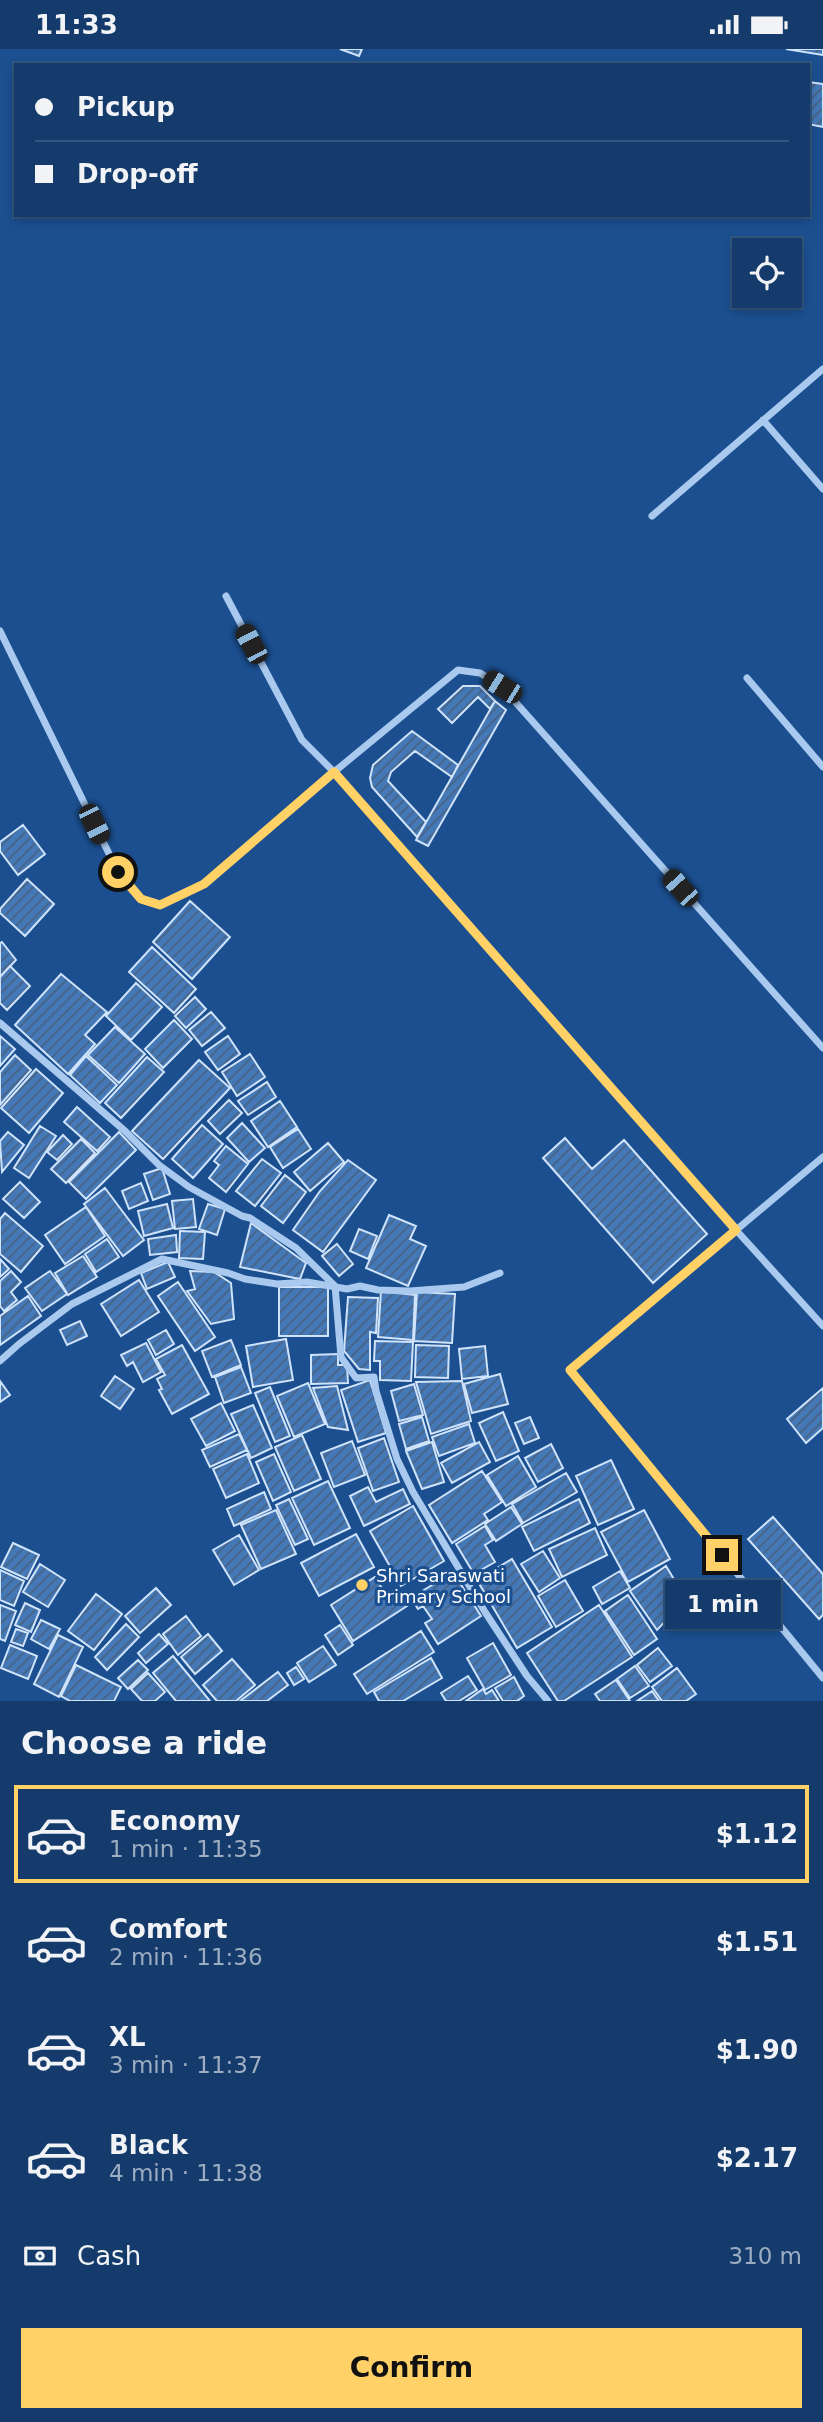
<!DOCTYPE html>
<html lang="en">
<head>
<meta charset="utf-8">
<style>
	:root { --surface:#143b6b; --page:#1d4271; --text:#f1f3f6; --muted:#9dadc1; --line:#33557e; --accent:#ffd166 }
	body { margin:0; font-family:"DejaVu Sans",sans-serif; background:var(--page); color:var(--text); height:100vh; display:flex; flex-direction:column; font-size:26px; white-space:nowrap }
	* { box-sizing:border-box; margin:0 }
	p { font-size:23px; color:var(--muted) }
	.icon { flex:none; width:38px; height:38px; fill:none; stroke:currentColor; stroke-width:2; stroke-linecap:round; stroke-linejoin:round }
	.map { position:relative; height:1652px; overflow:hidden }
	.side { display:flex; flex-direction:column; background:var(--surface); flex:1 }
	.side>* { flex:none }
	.hud { position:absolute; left:14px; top:14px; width:796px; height:154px; border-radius:0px; box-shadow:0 4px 10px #0003,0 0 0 2px var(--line); display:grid; align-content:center; height:154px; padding:0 21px; background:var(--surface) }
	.controls { position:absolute; left:732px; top:189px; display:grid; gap:14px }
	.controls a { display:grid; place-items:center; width:70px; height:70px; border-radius:0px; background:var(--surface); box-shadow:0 4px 10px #0003,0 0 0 2px var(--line); font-size:35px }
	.end { position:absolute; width:32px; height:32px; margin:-16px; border:9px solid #ffd166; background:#111; box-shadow:0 0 0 4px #111 }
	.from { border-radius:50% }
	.bubble { position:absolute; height:49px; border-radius:0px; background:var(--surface); box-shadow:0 4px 10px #0003,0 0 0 2px var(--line); font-size:23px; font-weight:700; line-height:49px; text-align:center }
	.car { position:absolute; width:21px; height:42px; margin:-21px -10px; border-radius:9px; box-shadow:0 0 5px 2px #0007; background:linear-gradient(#222 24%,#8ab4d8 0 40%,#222 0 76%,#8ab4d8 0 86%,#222 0) }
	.hud b { display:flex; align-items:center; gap:24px; height:66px; font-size:26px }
	.hud b+b { border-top:2px solid var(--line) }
	.hud i { width:18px; height:18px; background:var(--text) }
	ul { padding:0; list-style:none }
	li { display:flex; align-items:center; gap:21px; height:98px; margin:0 14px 10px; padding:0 7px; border:4px solid transparent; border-radius:0px }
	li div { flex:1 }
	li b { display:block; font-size:26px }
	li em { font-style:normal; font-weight:700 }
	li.active { border-color:var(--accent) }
	li>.icon { width:63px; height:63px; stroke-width:1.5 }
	h2 { padding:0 21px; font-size:32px; line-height:84px }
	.pay { display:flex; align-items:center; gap:18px; height:77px; padding:0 21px; font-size:26px }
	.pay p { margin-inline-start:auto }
	.button { display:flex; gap:14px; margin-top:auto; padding:14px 21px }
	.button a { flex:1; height:80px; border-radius:0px; background:var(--accent); color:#111; font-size:28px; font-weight:700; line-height:80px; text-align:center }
	.status { display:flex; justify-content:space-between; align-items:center; height:49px; padding:0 35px; background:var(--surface); direction:ltr }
	.status svg { height:19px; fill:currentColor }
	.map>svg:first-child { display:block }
	.building { fill:url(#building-hatch); stroke:#cfe3fa; stroke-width:2 }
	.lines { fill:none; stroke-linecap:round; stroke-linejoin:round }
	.street { stroke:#a9c9ee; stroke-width:7 }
	.route { stroke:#ffd166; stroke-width:9 }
	.poi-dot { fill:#ffd166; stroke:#1b4f8f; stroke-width:2.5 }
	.labels { text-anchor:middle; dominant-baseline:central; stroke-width:6; stroke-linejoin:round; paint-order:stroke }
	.poi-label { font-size:18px; fill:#fff; stroke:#1b4f8f; text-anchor:start }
</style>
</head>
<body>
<div class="status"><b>11:33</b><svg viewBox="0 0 49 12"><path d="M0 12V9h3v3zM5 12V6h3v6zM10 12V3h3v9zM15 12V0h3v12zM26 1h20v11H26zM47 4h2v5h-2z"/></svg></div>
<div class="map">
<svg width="823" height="1652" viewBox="0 0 823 1652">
	<defs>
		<pattern id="building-hatch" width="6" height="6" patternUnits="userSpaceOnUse" patternTransform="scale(1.75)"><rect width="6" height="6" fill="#4478b7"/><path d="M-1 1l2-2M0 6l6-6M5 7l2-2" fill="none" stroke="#486282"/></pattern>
	</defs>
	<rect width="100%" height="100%" fill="#1b4f8f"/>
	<path class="building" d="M340 0H362L359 7Z
		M786 0H823V6Z
		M808 33 823 35V78L808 75Z
		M463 637H480L495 652 490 660 478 648 452 674 438 660Z
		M495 652 506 661 428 797 416 791Z
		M412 682 458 716 452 728 415 702 391 723 388 732 426 773 417 788 372 738 370 729 373 716Z
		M23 776 45 805 18 826 0 802V793Z
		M27 830 54 855 25 887 0 864V860Z
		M190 852 230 888 192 930 153 893Z
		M2 893 16 911 0 928V894Z
		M152 898 196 940 174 964 129 923Z
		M10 917 30 937 7 961 0 954V928Z
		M61 925 107 963 85 986 95 995 68 1025 15 976Z
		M136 934 162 958 131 991 106 967Z
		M195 948 206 960 186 979 175 967Z
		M211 963 225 979 202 997 189 981Z
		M174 971 192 990 163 1019 145 1000Z
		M115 978 145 1005 119 1034 88 1006Z
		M0 987 15 1000 0 1017Z
		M228 987 240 1005 218 1021 205 1003Z
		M250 1005 265 1028 237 1047 222 1023Z
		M15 1006 31 1021 0 1056V1023Z
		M86 1007 117 1036 100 1054 70 1026Z
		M147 1008 164 1023 121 1069 105 1054Z
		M199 1011 230 1039 163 1110 132 1082Z
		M36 1020 63 1044 29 1084 1 1059Z
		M267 1033 276 1048 248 1066 238 1052Z
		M229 1051 242 1064 220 1085 208 1072Z
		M280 1052 297 1078 268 1098 251 1072Z
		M77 1058 110 1088 97 1102 64 1073Z
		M242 1074 265 1099 249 1113 227 1089Z
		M202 1076 223 1095 193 1129 172 1110Z
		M40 1077 56 1087 29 1129 14 1119Z
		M298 1080 311 1100 283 1119 270 1098Z
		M8 1083 24 1096 2 1123 0 1092Z
		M119 1083 136 1101 86 1150 69 1133Z
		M63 1086 72 1095 57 1111 47 1103Z
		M565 1089 592 1120 624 1091 707 1185 653 1234 543 1109Z
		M81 1090 95 1104 66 1134 51 1120Z
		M328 1094 344 1113 310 1142 294 1123Z
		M226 1097 248 1115 226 1143 209 1129 219 1116 214 1112Z
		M262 1110 281 1124 255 1157 236 1142Z
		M348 1111 376 1131 323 1203 293 1181 320 1142Z
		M162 1119 170 1145 153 1151 144 1125Z
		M285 1126 306 1143 283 1174 261 1157Z
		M20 1133 40 1153 24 1169 3 1150Z
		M141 1134 148 1152 129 1160 122 1142Z
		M105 1139 144 1191 123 1207 84 1155Z
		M193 1150 196 1178 175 1180 172 1152Z
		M167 1155 173 1179 144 1187 138 1162Z
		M208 1155 225 1160 217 1186 199 1180Z
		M86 1158 105 1187 65 1215 45 1186Z
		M5 1164 43 1197 21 1223 0 1205V1170Z
		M389 1166 416 1177 410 1190 426 1197 408 1237 366 1219Z
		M251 1174 306 1214 300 1230 240 1218Z
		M359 1180 377 1187 368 1210 350 1202Z
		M180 1182 205 1183 203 1210 179 1209Z
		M176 1186 177 1203 150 1206 148 1190Z
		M107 1190 119 1208 96 1223 85 1205Z
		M337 1195 353 1215 339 1227 322 1207Z
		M83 1207 97 1228 68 1246 55 1224Z
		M0 1210 9 1220 0 1228Z
		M168 1213 175 1228 147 1240 141 1224Z
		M11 1222 21 1233 11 1243 17 1251 4 1262 0 1257V1232Z
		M50 1222 67 1245 42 1262 25 1239Z
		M190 1222 214 1223 231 1234 234 1270 211 1275 187 1242 195 1240Z
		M139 1231 159 1263 121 1287 101 1255Z
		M178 1233 215 1288 195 1302 158 1247Z
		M279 1238H328V1287H279Z
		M381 1242 415 1246 413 1291 378 1288Z
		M417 1243 455 1245 452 1294 414 1292Z
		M28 1247 41 1267 0 1296V1267Z
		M348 1248 378 1249 376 1284 370 1283V1321L359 1320 344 1302Z
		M80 1272 87 1287 67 1296 60 1281Z
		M166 1281 174 1295 156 1306 148 1291Z
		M286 1290 293 1331 253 1338 246 1297Z
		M231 1291 241 1316 212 1328 202 1302Z
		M375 1292 413 1293 411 1332 380 1331V1312H374Z
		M146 1294 161 1323 143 1333 133 1313 127 1317 121 1306Z
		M182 1296 209 1345 172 1365 159 1341 162 1340 157 1330 165 1326 156 1310Z
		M416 1296 449 1297 448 1329 415 1328Z
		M485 1297 488 1327 462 1330 459 1300Z
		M338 1305V1316H347L348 1334 311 1335V1306Z
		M241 1318 251 1344 224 1354 215 1328Z
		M500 1325 508 1355 472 1364 464 1335Z
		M115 1327 134 1340 120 1360 101 1347Z
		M370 1331 386 1384 358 1393 341 1341Z
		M0 1332 10 1346 0 1353Z
		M462 1332 471 1372 431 1385 416 1333Z
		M308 1334 325 1375 294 1388 277 1347Z
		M414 1335 423 1366 399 1372 391 1342Z
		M337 1337 348 1381 328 1378 313 1339Z
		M270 1338 290 1387 275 1393 255 1344Z
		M823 1339V1379L806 1394 787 1370Z
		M221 1354 235 1382 206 1397 191 1370Z
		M253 1356 272 1399 251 1409 231 1365Z
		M503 1363 519 1402 496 1412 479 1374Z
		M422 1368 429 1392 406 1400 399 1375Z
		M530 1368 539 1389 524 1395 515 1374Z
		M469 1375 475 1394 439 1407 432 1388Z
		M239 1385 247 1401 210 1418 202 1401Z
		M302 1386 321 1430 294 1442 275 1398Z
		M384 1389 399 1433 373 1442 358 1399Z
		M352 1392 365 1426 334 1438 321 1404Z
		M432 1393 444 1433 422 1440 406 1402Z
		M479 1393 490 1413 452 1434 441 1414Z
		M551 1395 563 1419 538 1433 525 1409Z
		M247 1405 259 1434 226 1449 213 1420Z
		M274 1405 291 1443 273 1452 256 1413Z
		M518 1407 536 1438 506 1457 487 1426Z
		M611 1411 634 1460 598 1476 576 1427Z
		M482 1422 502 1453 484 1465 488 1471 452 1494 429 1456Z
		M566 1424 577 1443 523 1474 512 1455Z
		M328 1432 350 1479 314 1496 292 1449Z
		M368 1438 376 1453 403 1440 410 1455 364 1477 350 1447Z
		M264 1443 271 1460 234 1477 227 1460Z
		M289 1450 308 1490 295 1496 276 1456Z
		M579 1450 590 1474 534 1502 522 1478Z
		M413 1457 444 1512 401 1537 370 1482Z
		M511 1458 522 1475 496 1492 485 1475Z
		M276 1461 296 1505 261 1520 241 1476Z
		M644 1461 670 1510 628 1533 601 1483Z
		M773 1468 823 1525V1566L819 1570 748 1490Z
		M485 1477 493 1491 485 1496 495 1513 474 1525 456 1495Z
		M595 1479 607 1506 562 1528 549 1500Z
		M356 1485 374 1518 319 1547 301 1514Z
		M239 1486 259 1521 234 1536 213 1501Z
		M13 1494 39 1506 27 1530 1 1518Z
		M543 1502 560 1529 539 1543 521 1515Z
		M512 1510 552 1578 517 1599 477 1531Z
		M40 1515 65 1531 48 1558 23 1543Z
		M666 1517 686 1550 657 1581 630 1542Z
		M0 1521 24 1532 14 1557 0 1551Z
		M620 1522 630 1539 602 1555 593 1538Z
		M453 1523 481 1567 438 1595 425 1574 432 1570 423 1557 418 1560 411 1549Z
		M375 1528 386 1546 396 1540 407 1557 353 1592 331 1556Z
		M565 1531 583 1562 556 1578 538 1547Z
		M156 1539 171 1556 140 1584 125 1567Z
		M96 1545 122 1565 94 1601 68 1582Z
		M628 1546 657 1590 634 1606 605 1562Z
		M25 1554 40 1561 31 1583 15 1576Z
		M0 1556 16 1562 5 1592 0 1590Z
		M599 1556 632 1608 564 1652H558L527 1604Z
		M186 1567 201 1587 178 1606 163 1585Z
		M41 1571 60 1580 49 1600 31 1590Z
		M126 1575 139 1588 107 1621 95 1608Z
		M340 1576 353 1596 338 1606 325 1586Z
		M16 1580 28 1584 23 1597 11 1593Z
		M421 1582 434 1603 367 1645 354 1625Z
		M159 1585 168 1595 146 1614 138 1604Z
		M208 1585 222 1602 195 1625 181 1608Z
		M58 1586 83 1598 59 1648 34 1635Z
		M493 1594 511 1626 485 1641 467 1609Z
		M10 1596 37 1607 28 1630 1 1619Z
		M323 1597 336 1616 309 1633 297 1614Z
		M658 1599 672 1617 650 1633 637 1616Z
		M173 1607 210 1652H176L153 1624Z
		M431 1609 442 1629 403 1652H379L374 1643Z
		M232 1610 255 1636 236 1652H217L203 1636Z
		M138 1611 148 1621 128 1640 118 1629Z
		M76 1616 121 1638 114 1652H70L61 1647Z
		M635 1617 649 1637 630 1649 617 1630Z
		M296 1618 304 1630 294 1636 287 1624Z
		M677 1619 696 1645 686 1652H662L652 1638Z
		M278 1623 288 1636 267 1652H240Z
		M148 1624 165 1643 155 1652H142L131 1640Z
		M468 1627 477 1641 459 1652H446L441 1644Z
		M514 1628 524 1647 517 1652H503L495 1639Z
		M616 1631 630 1652H600L595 1645Z
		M483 1640 486 1645 492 1641 499 1652H466Z
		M652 1642 659 1652H637Z"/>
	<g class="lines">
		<path class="street" d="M763 371 823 440
			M652 467 823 320
			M226 547 302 691 334 723 736 1181 823 1277
			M0 582 118 823 141 850 160 856 204 835 334 723 458 621 480 624 502 638 823 999
			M747 629 823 718
			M0 974 125 1082 159 1116 189 1138 242 1167 250 1169 296 1199 335 1237 341 1308 356 1329 374 1328 376 1342 397 1410 413 1443 485 1563 527 1627 548 1652
			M823 1108 570 1321 823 1629
			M0 1312 19 1295 72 1255 162 1210 228 1224 245 1230 277 1235 307 1233 347 1240 360 1237 378 1241 410 1242 464 1238 500 1224"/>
	</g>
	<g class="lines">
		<path class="route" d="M118 823 141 850 160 856 204 835 334 723 736 1181 570 1321 722 1506"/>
	</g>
	<circle class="poi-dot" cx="362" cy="1536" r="7"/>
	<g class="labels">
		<g class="poi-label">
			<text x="376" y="1526">Shri Saraswati<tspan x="376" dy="21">Primary School</tspan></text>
		</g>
	</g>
</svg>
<div class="controls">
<a><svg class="icon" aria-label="locate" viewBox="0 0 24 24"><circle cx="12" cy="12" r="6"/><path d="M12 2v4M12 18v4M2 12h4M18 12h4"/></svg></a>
</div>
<i class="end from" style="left:118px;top:823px"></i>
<i class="end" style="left:722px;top:1506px"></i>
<div class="bubble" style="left:665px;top:1531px;width:116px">1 min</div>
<i class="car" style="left:251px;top:595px;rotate:332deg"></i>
<i class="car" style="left:502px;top:638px;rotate:302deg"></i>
<i class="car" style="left:94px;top:775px;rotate:154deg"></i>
<i class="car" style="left:680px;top:839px;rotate:318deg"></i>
<div class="hud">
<b><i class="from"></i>Pickup</b>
<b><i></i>Drop-off</b>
</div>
</div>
<section class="side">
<h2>Choose a ride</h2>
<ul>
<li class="active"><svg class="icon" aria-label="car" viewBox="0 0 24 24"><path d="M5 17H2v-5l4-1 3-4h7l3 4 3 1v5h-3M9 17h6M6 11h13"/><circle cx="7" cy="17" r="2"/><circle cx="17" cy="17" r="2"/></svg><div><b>Economy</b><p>1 min · 11:35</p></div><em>$1.12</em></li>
<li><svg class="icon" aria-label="car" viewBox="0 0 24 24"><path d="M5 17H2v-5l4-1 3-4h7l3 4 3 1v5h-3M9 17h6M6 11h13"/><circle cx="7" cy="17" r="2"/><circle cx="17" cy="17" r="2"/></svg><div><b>Comfort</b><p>2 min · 11:36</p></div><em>$1.51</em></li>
<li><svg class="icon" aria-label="car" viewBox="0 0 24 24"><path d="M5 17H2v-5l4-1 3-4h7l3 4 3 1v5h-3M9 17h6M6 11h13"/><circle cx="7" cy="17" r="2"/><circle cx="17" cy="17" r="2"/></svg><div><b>XL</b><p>3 min · 11:37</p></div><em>$1.90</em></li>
<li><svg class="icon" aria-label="car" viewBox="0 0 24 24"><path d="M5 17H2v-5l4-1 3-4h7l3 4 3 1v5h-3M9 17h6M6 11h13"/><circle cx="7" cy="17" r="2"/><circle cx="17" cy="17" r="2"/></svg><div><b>Black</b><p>4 min · 11:38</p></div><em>$2.17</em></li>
</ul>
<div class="pay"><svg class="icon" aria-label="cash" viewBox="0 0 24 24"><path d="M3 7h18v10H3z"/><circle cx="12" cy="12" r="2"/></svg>Cash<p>310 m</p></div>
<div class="button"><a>Confirm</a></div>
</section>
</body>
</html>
